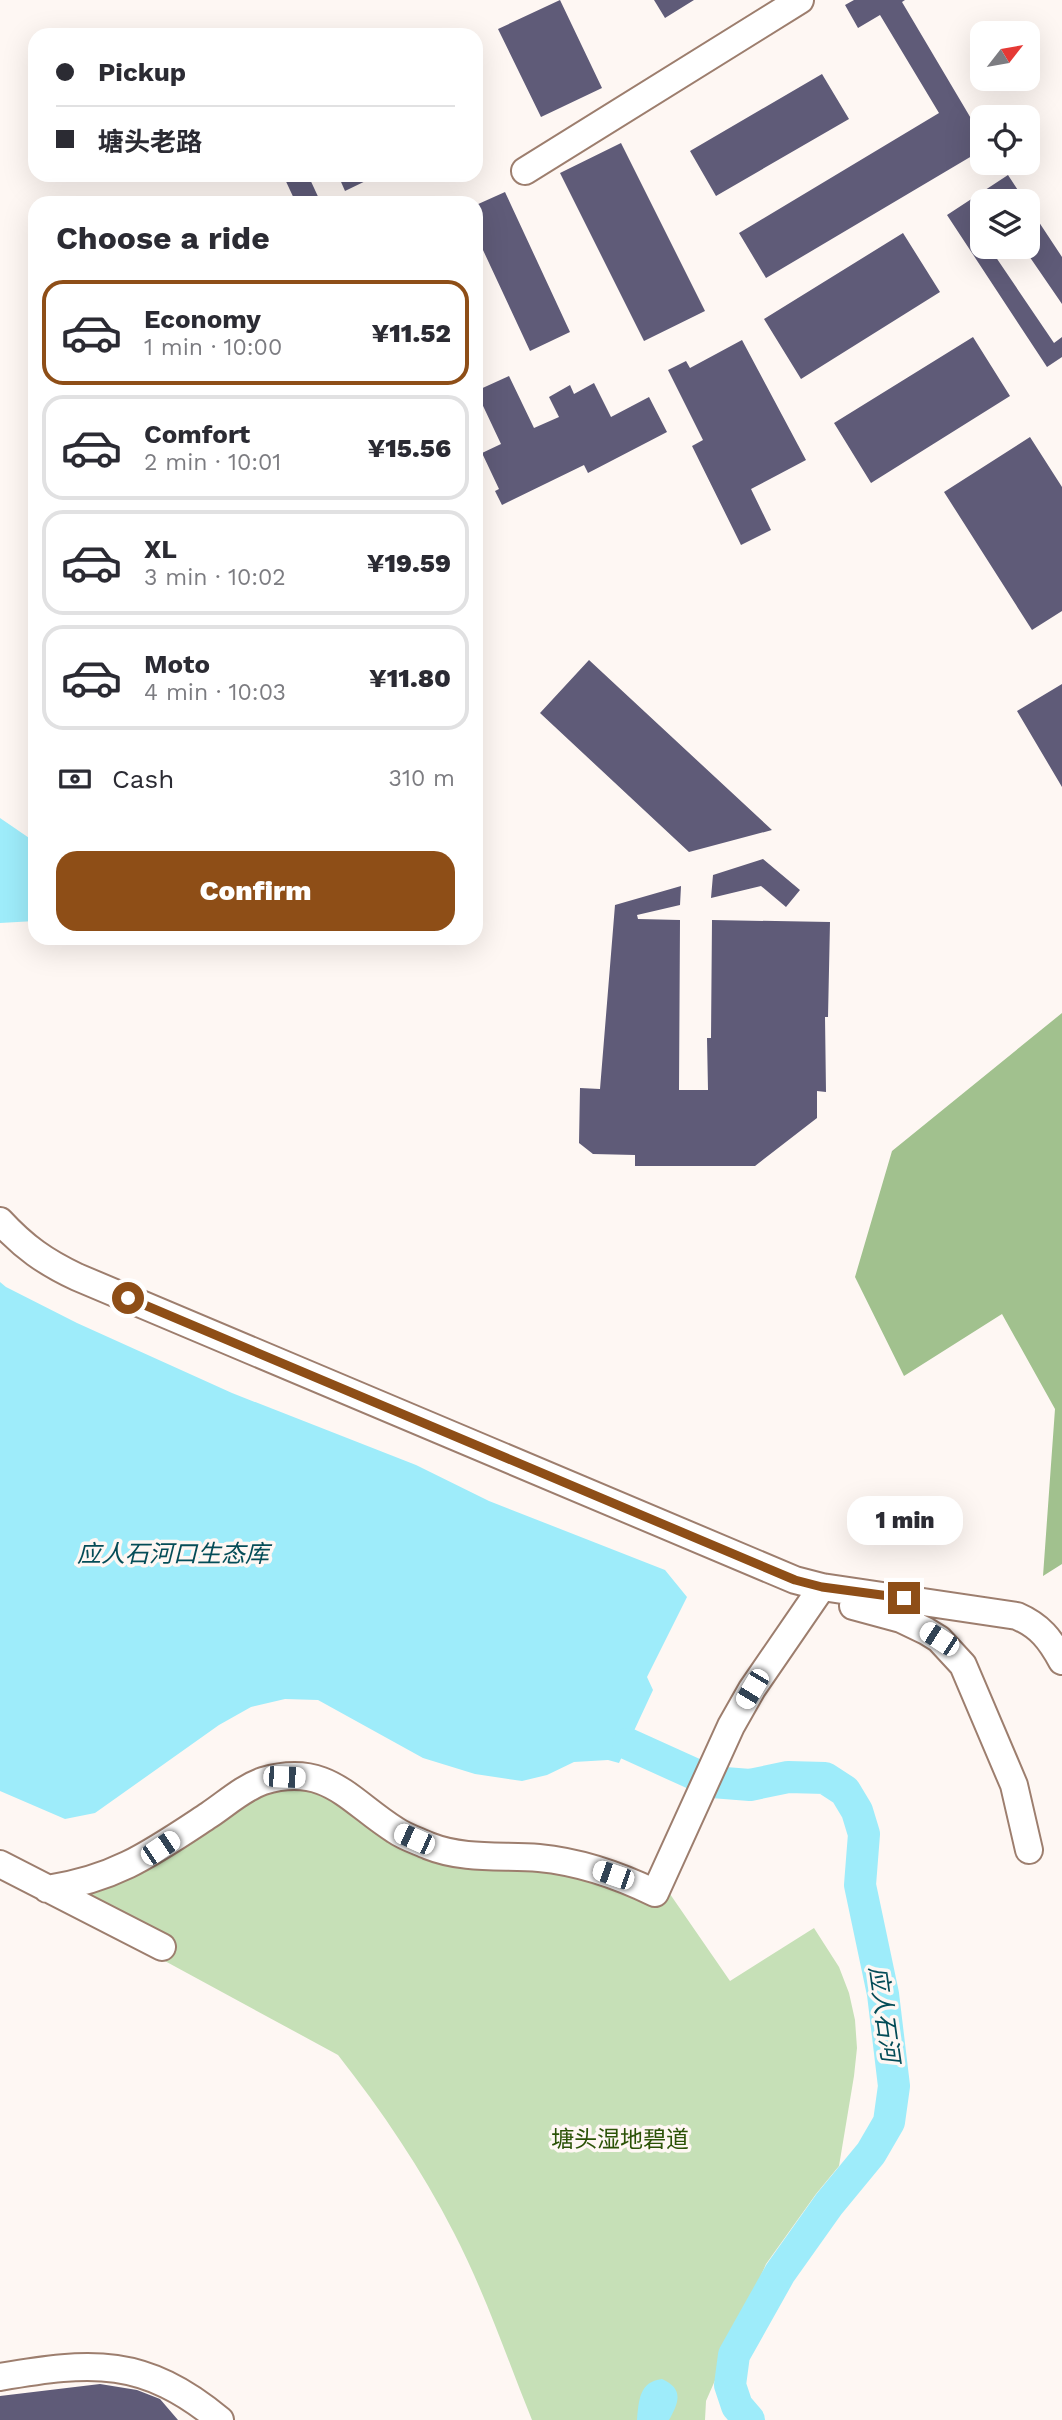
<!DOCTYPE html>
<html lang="en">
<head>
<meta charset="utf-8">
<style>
	:root { --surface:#fff; --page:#f7f7f7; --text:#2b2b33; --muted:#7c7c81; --line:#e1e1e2; --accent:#8e4e17 }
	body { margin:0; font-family:"Work Sans","Noto Sans SC",sans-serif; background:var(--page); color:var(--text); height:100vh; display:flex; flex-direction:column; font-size:26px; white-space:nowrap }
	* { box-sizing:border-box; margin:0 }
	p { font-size:23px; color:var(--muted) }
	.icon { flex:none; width:38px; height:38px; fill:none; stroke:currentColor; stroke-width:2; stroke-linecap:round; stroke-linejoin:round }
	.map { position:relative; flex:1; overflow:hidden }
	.details { position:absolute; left:28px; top:196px; width:455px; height:749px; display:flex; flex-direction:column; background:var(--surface); border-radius:21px; box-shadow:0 7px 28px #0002 }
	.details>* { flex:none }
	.hud { position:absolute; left:28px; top:28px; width:455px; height:154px; border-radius:21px; box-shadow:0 7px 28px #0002; display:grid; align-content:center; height:154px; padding:0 28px; background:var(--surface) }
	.needle { width:46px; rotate:59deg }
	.controls { position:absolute; left:970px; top:21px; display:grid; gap:14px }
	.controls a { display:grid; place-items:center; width:70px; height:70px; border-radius:14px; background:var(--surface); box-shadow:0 7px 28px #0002; font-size:35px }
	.end { position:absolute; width:32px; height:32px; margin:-16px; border:9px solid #8e4e17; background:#fff; box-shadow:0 0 0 4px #fff }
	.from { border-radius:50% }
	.bubble { position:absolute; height:49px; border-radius:21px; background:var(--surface); box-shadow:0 7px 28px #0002; font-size:23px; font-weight:800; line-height:49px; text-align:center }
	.car { position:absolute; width:21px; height:42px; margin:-21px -10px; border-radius:9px; box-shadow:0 0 5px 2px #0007; background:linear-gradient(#fff 24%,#345 0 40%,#fff 0 76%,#345 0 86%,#fff 0) }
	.hud b { display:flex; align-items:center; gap:24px; height:66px; font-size:26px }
	.hud b+b { border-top:2px solid var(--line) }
	.hud i { width:18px; height:18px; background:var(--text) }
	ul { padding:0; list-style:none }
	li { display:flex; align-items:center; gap:21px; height:105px; margin:0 14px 10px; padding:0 14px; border:4px solid var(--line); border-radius:21px }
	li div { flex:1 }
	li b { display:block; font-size:26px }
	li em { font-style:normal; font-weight:800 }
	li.on { border-color:var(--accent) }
	li>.icon { width:63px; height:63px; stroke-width:1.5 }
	h2 { padding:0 28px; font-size:32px; line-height:84px }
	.pay { display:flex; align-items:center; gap:18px; height:77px; padding:0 28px; font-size:26px }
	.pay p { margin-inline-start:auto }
	.cta { display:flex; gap:14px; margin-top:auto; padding:14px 28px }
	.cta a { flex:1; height:80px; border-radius:21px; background:var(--accent); color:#fff; font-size:28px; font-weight:800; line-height:80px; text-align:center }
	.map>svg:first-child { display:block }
	.green { fill:#c6e0b7 }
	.forest { fill:#a1c18e }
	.water { fill:#9eecfa }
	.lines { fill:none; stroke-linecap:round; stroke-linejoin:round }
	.river { stroke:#9eecfa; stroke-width:32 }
	.building { fill:#5f5b78 }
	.minor-casing { stroke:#9d7e6e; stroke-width:30 }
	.minor { stroke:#fff; stroke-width:26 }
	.route { stroke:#8e4e17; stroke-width:9 }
	.labels { text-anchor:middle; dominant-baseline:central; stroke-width:7; stroke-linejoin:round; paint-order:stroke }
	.park-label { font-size:23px; fill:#2b5207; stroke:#fef7f3 }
	.water-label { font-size:24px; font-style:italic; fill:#044c57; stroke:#fef7f3 }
</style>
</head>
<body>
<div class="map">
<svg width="1062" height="2420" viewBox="0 0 1062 2420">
	<rect width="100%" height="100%" fill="#fef7f3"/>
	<path class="green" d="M282 1763 308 1764 333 1771 356 1783 403 1820 436 1834 471 1842 540 1844 571 1849 603 1857 661 1881 730 1981 814 1928 839 1967 849 1993 855 2020 857 2048 854 2076 839 2166 816 2194 766 2264 706 2401 705 2420H532C507 2358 485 2293 454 2233 422 2170 382 2111 338 2055L36 1891 45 1875 91 1867 112 1859 153 1836 234 1780 257 1769Z"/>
	<path class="forest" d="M1062 1013V1564L1043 1576 1055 1409 1002 1314 904 1376 855 1277 892 1151Z"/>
	<path class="water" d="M0 818 35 842V921L0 923Z
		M0 1282 6 1287 77 1323 232 1393 416 1465 489 1501 665 1570 687 1597 647 1677 653 1690 619 1763 608 1760 574 1762 547 1775 522 1781 475 1774 423 1758 318 1700 285 1699 251 1707 219 1725 95 1813 65 1819 0 1791Z
		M662 2379C684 2389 679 2402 669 2420H637C639 2400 639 2382 662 2379Z"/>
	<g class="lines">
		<path class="river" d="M628 1744 712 1782 750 1785 788 1777 825 1778 845 1791 857 1811 864 1834 860 1885 883 1994 894 2086 889 2122 871 2153 829 2204 780 2273 734 2355 730 2385 737 2406 749 2420"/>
	</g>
	<path class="building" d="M560 0 602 88 541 117 498 29Z
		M654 0H694L665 18Z
		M854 0H905L902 2 982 137V150L766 278 739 233 939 113 880 15 858 28 845 5Z
		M822 74 849 119 716 196 690 151Z
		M621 143 705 311 644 341 560 173Z
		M283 175H308L321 203H296Z
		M338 175H378L345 191Z
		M1008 175 1025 201H982V218L974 224 982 236V247H989L1054 343 1062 337V357L1047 367 947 215Z
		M505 192 570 332 530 351 476 235V205Z
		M1027 204 1062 257V304L1027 253Z
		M903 233 940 292 801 379 764 319Z
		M973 337 1010 396 871 483 834 423Z
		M742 340 806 460 751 489 771 530 741 545 692 446 703 440 668 370 686 361 690 368Z
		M509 376 534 428 559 417 549 397 570 385 574 394 594 383 611 417 649 397 667 432 588 473 584 465 502 505 495 491 499 489 482 453 501 444 476 391Z
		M1030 437 1062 487V611L1032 630 944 492Z
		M589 660 772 830 689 852 540 713Z
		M1062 684V787L1017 711Z
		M763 859 800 890 786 907 761 886 711 898 713 875Z
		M681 886 680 905 637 915 638 919 680 920 679 1090H708L707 1038H711L712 920 830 922 828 1017H825L826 1092 817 1091V1118L755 1166H635V1155L593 1154 579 1143 580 1088 600 1089 615 905Z
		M100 2384 137 2390 160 2399 178 2420H0V2396Z"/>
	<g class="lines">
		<defs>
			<path id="minor" d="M525 171 800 0
				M0 1221C24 1247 45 1262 77 1277L795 1580 822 1587 1017 1616C1040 1626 1050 1639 1062 1661
				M853 1606 901 1619 926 1631 939 1639 963 1665 1014 1785 1029 1850
				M0 1864 162 1947
				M47 1889C116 1879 153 1852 209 1815 227 1803 243 1788 263 1781 327 1762 349 1801 395 1830 405 1837 418 1841 429 1846 464 1860 503 1855 539 1858 581 1862 618 1875 655 1893L731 1726 752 1689 822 1587
				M0 2377C92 2361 144 2357 220 2420"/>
		</defs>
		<use href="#minor" class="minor-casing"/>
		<use href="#minor" class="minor"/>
	</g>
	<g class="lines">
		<path class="route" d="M128 1298 795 1580 822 1587 904 1598"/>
	</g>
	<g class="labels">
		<g class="park-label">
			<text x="620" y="2139">塘头湿地碧道</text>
		</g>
		<g class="water-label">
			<text x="173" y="1554">应人石河口生态库</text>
			<text transform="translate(884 2014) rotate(82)">应人石河</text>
		</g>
	</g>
</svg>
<div class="controls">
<a><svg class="needle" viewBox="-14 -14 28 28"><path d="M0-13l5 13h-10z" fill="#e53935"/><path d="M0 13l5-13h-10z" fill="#7c7c81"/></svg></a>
<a><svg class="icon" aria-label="locate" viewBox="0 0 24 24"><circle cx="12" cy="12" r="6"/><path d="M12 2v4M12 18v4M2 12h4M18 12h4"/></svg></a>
<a><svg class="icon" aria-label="layers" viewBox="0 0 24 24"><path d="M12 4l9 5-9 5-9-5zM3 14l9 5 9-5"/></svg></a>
</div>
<i class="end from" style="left:128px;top:1298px"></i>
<i class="end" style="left:904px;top:1598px"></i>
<div class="bubble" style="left:847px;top:1496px;width:116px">1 min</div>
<i class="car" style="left:939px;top:1639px;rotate:303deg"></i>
<i class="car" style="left:752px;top:1689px;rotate:211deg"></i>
<i class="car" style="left:284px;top:1777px;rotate:92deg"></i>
<i class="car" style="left:414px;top:1839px;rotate:294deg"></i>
<i class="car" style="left:160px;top:1848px;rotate:56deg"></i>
<i class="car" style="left:613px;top:1875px;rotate:289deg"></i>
<div class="hud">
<b><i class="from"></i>Pickup</b>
<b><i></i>塘头老路</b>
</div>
<section class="details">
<h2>Choose a ride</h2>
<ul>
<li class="on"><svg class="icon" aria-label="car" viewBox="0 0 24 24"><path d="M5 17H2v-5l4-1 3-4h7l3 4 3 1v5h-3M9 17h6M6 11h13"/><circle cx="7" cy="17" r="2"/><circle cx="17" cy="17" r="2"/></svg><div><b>Economy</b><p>1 min · 10:00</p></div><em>¥11.52</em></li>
<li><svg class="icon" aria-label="car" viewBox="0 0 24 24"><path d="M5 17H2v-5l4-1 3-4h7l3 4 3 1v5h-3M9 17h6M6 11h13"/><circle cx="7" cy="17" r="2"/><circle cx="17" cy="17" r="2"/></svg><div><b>Comfort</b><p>2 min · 10:01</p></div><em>¥15.56</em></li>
<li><svg class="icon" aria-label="car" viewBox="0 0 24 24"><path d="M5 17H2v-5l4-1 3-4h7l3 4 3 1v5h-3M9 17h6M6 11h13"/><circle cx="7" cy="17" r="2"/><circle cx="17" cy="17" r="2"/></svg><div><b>XL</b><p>3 min · 10:02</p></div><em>¥19.59</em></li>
<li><svg class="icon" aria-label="car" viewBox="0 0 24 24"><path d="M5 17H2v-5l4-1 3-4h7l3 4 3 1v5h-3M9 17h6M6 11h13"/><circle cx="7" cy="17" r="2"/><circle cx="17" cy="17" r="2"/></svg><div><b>Moto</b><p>4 min · 10:03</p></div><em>¥11.80</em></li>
</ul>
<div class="pay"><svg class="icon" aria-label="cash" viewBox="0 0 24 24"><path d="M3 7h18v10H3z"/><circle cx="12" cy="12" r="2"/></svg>Cash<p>310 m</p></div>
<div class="cta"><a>Confirm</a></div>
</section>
</div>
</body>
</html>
